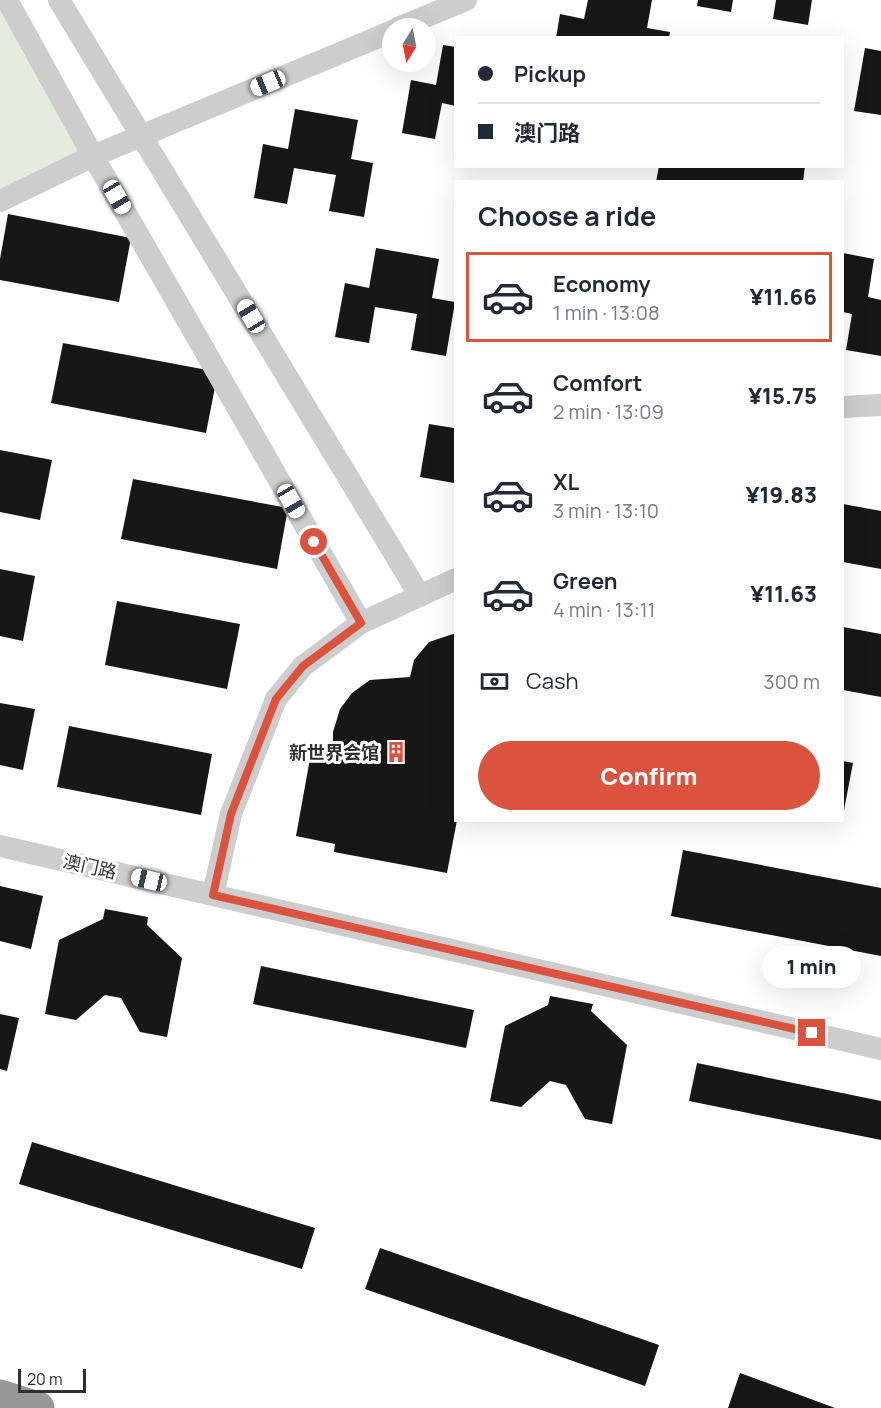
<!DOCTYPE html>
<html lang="en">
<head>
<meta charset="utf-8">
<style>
	:root { --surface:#fff; --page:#f6f6f7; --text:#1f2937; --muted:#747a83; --line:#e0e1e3; --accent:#db533f }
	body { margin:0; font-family:Manrope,"Noto Sans SC",sans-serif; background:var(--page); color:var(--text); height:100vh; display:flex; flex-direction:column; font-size:22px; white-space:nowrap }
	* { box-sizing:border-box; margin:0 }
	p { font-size:20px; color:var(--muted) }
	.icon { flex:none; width:33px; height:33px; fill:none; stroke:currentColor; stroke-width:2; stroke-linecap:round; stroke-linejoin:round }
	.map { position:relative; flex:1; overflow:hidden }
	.sheet { position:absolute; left:454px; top:180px; width:390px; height:642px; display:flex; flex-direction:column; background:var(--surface); border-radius:0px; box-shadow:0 6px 24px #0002 }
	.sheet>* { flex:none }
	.top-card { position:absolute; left:454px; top:36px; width:390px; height:132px; border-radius:0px; box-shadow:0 6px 24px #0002; display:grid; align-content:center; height:132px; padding:0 24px; background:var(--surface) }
	.needle { width:39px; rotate:190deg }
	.buttons { position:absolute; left:382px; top:18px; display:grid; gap:12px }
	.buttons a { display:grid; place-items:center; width:54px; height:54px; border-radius:50%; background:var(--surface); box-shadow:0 6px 24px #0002; font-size:30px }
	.scale { position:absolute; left:18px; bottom:15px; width:68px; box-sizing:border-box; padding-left:6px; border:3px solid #303030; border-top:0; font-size:16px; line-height:21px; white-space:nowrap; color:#303030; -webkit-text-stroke:4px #fff; paint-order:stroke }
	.end { position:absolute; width:27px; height:27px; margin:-14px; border:8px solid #db533f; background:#fff; box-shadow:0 0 0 3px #fff }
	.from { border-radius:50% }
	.bubble { position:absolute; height:42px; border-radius:21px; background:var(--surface); box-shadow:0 6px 24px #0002; font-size:20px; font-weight:800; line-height:42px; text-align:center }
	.car { position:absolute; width:18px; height:36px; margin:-18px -9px; border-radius:8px; box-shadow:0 0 4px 2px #0007; background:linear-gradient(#fff 24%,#345 0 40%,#fff 0 76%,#345 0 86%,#fff 0) }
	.top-card b { display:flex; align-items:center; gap:21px; height:57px; font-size:22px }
	.top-card b+b { border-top:2px solid var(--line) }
	.top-card i { width:15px; height:15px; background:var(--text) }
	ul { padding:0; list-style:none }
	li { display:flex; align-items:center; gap:18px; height:90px; margin:0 12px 9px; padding:0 12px; border:3px solid transparent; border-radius:0px }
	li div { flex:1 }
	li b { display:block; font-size:22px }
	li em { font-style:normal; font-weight:800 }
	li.current { border-color:var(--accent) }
	li>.icon { width:54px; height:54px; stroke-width:1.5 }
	h2 { padding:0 24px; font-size:27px; line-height:72px }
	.pay { display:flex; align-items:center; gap:15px; height:66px; padding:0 24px; font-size:22px }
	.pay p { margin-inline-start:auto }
	.cta { display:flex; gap:12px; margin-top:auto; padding:12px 24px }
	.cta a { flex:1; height:69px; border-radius:36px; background:var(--accent); color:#fff; font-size:24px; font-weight:800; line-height:69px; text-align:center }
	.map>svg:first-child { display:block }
	.green { fill:#e4ecdf }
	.building { fill:#171717 }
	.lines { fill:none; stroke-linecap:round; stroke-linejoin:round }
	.street { stroke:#cdcdcd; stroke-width:22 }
	.highway { stroke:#979797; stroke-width:33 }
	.route { stroke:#db533f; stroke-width:8 }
	.labels { text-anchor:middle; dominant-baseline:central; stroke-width:6; stroke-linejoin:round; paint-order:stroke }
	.poi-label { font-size:18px; font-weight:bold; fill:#303030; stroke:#fff; text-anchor:end }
	.street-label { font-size:18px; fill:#303030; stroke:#fff }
</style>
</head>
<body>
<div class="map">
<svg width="881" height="1408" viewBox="0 0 881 1408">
	<rect width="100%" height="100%" fill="#fff"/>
	<path class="green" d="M0 0 93 156 0 201Z"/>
	<path class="building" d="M588 0H652L647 28 670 32 669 38H556L560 14 584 19Z
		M698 0H733L731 12 697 6Z
		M776 0H812L808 25 773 19Z
		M443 45 456 47V106L442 103 435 139 402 133 411 80 436 85Z
		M865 48 881 51V115L854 111Z
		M295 109 358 120 351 159 373 163 364 217 329 211 336 175 294 168 287 204 254 198 263 144 288 149Z
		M659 166H805L803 182H656Z
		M8 214 131 238 119 302 0 280V259Z
		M376 248 439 259 432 298 455 302 446 356 411 350 417 314 375 307 369 343 335 337 345 283 369 288Z
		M843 253 874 259 868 297 881 300V356L846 350 852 314 843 312Z
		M63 343 218 372 206 433 51 403Z
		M429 424 454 428 456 424V469L454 483 420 477Z
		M0 450 52 460 40 520 0 512Z
		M133 479 288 508 277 569 121 539Z
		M843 504 881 511V569L843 562Z
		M0 569 35 576 23 641 0 636Z
		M117 601 240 624 227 689 105 665Z
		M843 627 881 634V697L843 690Z
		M456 633 457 820 447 873 334 852 335 844 296 836 311 753 353 761 354 756 333 752V732L340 709 352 693 370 680 410 677 414 660 429 642Z
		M0 703 35 709 23 770 0 765Z
		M69 726 212 754 201 815 57 787Z
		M843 761 853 763 844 810 843 809Z
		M683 850 881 888V956L671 916Z
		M0 886 43 896 31 949 0 941Z
		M105 909 148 917 147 925 182 958 167 1037 140 1032 121 998 105 995 76 1020 45 1014 59 940 103 919Z
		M261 966 474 1010 466 1048 253 1004Z
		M550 996 593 1004 591 1011 627 1045 612 1124 585 1119 566 1085 550 1081 521 1107 490 1101 505 1026 548 1005Z
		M0 1014 19 1018 7 1071 0 1069Z
		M697 1063 881 1101V1140L689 1101Z
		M32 1142 315 1228 302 1269 19 1184Z
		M380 1248 659 1345 645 1386 365 1289Z
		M740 1373 835 1408H728Z"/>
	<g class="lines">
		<path class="street" d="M7 0 93 156 361 623
			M59 0 420 596
			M398 28 466 0
			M0 201 93 156 393 31
			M843 407 881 405
			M0 846 881 1049
			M213 895 231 814 276 699 303 666 361 623 456 579"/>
		<path class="highway" d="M0 1396 38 1408"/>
	</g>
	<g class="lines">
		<path class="route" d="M314 542 361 623 303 666 276 699 231 814 213 895 812 1033"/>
	</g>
	<defs>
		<symbol id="building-bare" viewBox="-9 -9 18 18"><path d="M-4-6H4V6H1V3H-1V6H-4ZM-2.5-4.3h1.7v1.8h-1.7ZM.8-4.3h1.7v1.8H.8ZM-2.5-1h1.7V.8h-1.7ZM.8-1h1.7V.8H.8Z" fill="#db533f" stroke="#fff" stroke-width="2.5" paint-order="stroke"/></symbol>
	</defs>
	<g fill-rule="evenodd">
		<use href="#building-bare" x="381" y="737" width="30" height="30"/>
	</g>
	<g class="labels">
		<g class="poi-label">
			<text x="379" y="752">新世界会馆</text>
		</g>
		<g class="street-label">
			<text transform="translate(90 866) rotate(13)">澳门路</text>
		</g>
	</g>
</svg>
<div class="buttons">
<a><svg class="needle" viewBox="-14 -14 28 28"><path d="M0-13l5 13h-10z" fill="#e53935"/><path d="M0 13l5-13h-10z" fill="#747a83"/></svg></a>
</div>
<div class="scale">20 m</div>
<i class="end from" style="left:314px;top:542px"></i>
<i class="end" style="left:812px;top:1033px"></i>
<div class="bubble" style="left:762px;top:946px;width:99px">1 min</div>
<i class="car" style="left:268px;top:83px;rotate:247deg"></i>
<i class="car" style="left:117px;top:197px;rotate:150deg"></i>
<i class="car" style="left:251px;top:316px;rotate:329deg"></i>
<i class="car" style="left:291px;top:501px;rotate:150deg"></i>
<i class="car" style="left:149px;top:880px;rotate:283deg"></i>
<div class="top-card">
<b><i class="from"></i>Pickup</b>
<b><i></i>澳门路</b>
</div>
<section class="sheet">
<h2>Choose a ride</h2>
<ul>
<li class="current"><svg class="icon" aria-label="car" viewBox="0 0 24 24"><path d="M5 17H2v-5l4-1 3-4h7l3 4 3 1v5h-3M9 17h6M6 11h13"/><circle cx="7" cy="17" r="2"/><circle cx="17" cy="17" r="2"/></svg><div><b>Economy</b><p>1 min · 13:08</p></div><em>¥11.66</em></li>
<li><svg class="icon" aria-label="car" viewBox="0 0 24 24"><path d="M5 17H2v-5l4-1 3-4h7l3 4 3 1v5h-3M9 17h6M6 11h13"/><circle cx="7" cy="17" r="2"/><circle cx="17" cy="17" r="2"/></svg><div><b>Comfort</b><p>2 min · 13:09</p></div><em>¥15.75</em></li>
<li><svg class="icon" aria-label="car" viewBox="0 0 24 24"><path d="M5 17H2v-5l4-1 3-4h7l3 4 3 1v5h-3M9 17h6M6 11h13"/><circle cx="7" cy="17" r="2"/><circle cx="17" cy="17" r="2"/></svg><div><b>XL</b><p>3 min · 13:10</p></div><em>¥19.83</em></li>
<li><svg class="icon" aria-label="car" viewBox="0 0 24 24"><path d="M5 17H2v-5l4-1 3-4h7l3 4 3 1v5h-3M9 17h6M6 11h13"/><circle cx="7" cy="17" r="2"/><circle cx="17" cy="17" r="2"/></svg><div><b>Green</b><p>4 min · 13:11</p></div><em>¥11.63</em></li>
</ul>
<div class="pay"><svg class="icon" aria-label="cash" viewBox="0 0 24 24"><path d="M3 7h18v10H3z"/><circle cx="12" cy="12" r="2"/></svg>Cash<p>300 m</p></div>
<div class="cta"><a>Confirm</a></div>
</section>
</div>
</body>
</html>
